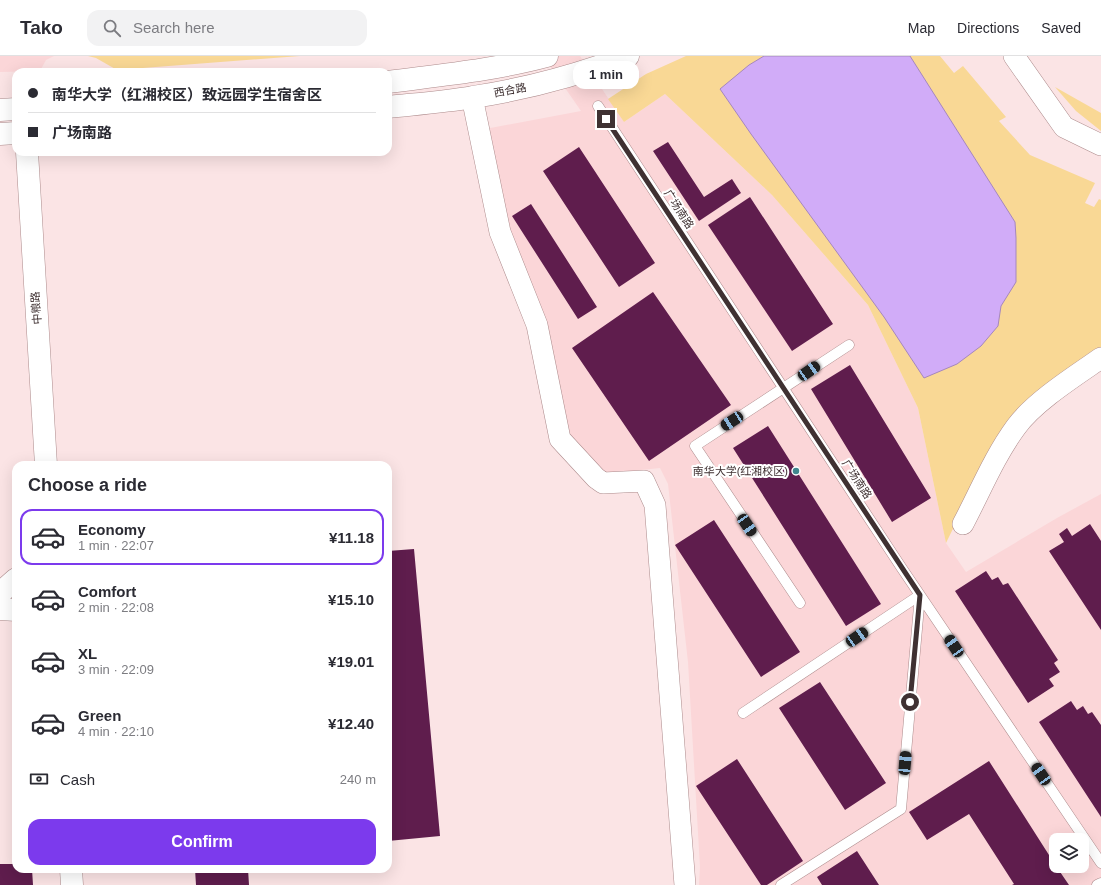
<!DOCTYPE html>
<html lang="en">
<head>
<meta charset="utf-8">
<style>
	:root { --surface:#fff; --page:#f2f2f3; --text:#2b2b33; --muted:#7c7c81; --line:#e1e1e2; --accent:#7c3aed }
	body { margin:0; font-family:Helvetica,"Noto Sans SC",sans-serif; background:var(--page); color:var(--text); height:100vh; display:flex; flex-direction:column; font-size:15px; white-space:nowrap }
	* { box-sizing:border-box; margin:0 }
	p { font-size:13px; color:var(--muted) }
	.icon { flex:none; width:22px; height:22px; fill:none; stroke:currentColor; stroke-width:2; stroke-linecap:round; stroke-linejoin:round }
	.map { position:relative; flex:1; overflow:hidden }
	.panel { position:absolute; left:12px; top:405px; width:380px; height:412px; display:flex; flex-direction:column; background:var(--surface); border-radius:12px; box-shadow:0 4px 16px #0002 }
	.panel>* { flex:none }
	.top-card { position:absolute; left:12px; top:12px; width:380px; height:88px; border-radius:12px; box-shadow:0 4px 16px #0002; display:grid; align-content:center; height:88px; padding:0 16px; background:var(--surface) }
	.fabs { position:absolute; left:1049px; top:777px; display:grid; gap:8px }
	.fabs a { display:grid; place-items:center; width:40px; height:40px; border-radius:8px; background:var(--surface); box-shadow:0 4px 16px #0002; font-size:20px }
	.end { position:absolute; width:18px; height:18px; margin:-9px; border:5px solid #3f3132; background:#fff; box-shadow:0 0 0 2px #fff }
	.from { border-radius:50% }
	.bubble { position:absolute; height:28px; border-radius:12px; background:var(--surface); box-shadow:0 4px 16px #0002; font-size:13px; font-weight:700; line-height:28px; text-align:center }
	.car { position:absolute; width:12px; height:24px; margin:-12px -6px; border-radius:5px; box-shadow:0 0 3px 1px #0007; background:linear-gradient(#222 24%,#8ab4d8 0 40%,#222 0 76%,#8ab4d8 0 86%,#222 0) }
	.top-card b { display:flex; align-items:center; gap:14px; height:38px; font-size:15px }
	.top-card b+b { border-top:1px solid var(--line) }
	.top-card i { width:10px; height:10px; background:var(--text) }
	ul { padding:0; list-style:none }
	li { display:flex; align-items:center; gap:12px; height:56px; margin:0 8px 6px; padding:0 8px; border:2px solid transparent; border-radius:12px }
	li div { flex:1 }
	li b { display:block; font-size:15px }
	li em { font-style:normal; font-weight:700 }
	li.on { border-color:var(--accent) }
	li>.icon { width:36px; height:36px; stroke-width:1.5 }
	h2 { padding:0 16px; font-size:18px; line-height:48px }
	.pay { display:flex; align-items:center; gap:10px; height:44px; padding:0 16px; font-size:15px }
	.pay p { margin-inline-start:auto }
	.action { display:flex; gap:8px; margin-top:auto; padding:8px 16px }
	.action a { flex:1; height:46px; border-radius:12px; background:var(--accent); color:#fff; font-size:16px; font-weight:700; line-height:46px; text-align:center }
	header { display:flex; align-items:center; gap:24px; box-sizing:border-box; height:56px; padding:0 20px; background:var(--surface); border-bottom:1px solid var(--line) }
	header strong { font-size:19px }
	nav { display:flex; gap:22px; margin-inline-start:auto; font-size:14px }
	.search { width:280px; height:36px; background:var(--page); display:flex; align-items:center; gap:10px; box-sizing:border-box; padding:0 14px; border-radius:12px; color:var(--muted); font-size:15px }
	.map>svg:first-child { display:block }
	.built { fill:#fbd6d8; fill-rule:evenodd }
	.green { fill:#f9d895 }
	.water { fill:#d1acf8; stroke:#a587bd }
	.building { fill:#5f1d4d }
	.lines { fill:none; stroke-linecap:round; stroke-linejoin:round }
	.lane-casing { stroke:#ad8b8c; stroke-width:11 }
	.street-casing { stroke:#ad8b8c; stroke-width:22 }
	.secondary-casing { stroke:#ad8b8c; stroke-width:23 }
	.lane { stroke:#fff; stroke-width:10 }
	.street { stroke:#fff; stroke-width:21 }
	.secondary { stroke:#fff; stroke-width:22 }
	.route { stroke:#3f3132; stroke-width:5 }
	.poi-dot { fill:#40878e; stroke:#fff; stroke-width:1.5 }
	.labels { text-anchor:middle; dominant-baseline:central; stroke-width:4; stroke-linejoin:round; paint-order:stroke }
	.street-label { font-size:11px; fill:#3f3132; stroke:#fff }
	.poi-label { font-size:11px; fill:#3f3132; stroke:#fff; text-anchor:end }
</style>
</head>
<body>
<header>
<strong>Tako</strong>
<div class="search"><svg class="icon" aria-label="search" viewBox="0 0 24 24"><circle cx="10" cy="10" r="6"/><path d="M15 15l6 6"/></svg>Search here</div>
<nav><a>Map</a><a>Directions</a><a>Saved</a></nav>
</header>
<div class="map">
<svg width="1101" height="829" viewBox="0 0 1101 829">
	<rect width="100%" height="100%" fill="#fbe4e5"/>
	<path class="built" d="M0 0H54L46 4 40 15 0 16Z
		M543 0H580L624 66 665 38 772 139 868 249 918 352 946 487 966 516 1057 462 1101 438V829H699L700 811 688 606 668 428 660 412 604 418 570 382 504 172 485 73 581 55ZM1056 784H1082V810H1056Z"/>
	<path class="green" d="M88 0H300L117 14 96 2Z
		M686 0H940L954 17 963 10 1006 61 999 65 1030 99 1095 127 1085 147 1094 151 1099 143 1101 144V294L1076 310 971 436 946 487 918 352 868 249 772 139 665 38 624 66 608 43 646 18Z
		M1055 31 1101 57V75L1076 55Z"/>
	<path class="water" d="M764 0H910L1015 166 1016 182V226L1001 250 998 270 981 290 957 308 924 322 884 261 751 78 720 33 749 9Z"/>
	<path class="building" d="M668 86 704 141 732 123 741 137 699 165 653 95Z
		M579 91 655 207 619 231 543 115Z
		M750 141 833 268 792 295 708 169Z
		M531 148 597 251 578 263 512 160Z
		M653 236 731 349 649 405 572 292Z
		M850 309 931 442 892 466 811 333Z
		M768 370 881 548 846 570 733 392Z
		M714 464 800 596 761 621 675 489Z
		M1090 468 1101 485V574L1049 495 1064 486 1059 478 1067 472 1072 480Z
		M414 493 440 780 388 785V495Z
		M986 515 992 524 998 521 1003 529 1008 527 1058 604 1054 607 1060 616 1049 623 1054 630 1028 647 955 535Z
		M820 626 886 727 845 754 779 652Z
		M1071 645 1077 654 1083 650 1088 658 1092 656 1101 669V761L1039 666Z
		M737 703 803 805 767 829H761L696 730Z
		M989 705 1056 810 1069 829H1012L1014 828 969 758 927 784 909 756Z
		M857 795 879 829H822L817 821Z
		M0 808H16V813H32L33 829H0Z
		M195 813H248L249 829H196Z"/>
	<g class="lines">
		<defs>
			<path id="lane" d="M598 50 901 511 1101 807
				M800 547 695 390 849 289
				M743 657 920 539 901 753 781 829
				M1097 829 1101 827"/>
			<path id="street" d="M1014 0 1064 71 1101 89
				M472 41 500 176 537 269 560 383 596 422 603 427 644 425 655 449 685 829
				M963 468C980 436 994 401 1016 371 1034 346 1075 320 1101 302"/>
			<path id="secondary" d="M388 26C441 19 495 14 547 0
				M388 51C416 48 445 46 473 41 526 33 578 19 628 0
				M0 54 16 53
				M0 78 16 77
				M27 96 46 409
				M0 537 16 523
				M0 553 16 554
				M71 813 72 829"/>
		</defs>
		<use href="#lane" class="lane-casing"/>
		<use href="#street" class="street-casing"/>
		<use href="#secondary" class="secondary-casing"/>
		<use href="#lane" class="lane"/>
		<use href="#street" class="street"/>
		<use href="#secondary" class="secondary"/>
	</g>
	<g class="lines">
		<path class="route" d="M606 63 920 539 910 646"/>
	</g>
	<circle class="poi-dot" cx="796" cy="415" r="4"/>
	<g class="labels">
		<g class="street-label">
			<text transform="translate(510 34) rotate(-11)">西合路</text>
			<text transform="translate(679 153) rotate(57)">广场南路</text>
			<text transform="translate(36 252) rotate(-94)">中粮路</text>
			<text transform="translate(857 423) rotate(57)">广场南路</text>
		</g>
		<g class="poi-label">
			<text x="788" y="415">南华大学(红湘校区)</text>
		</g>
	</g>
</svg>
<div class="fabs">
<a><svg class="icon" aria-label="layers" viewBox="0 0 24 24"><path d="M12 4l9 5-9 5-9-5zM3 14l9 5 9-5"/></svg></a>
</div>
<i class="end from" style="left:910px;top:646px"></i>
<i class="end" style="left:606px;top:63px"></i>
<div class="bubble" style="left:573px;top:5px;width:66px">1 min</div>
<i class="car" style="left:809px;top:315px;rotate:56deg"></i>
<i class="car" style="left:732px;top:365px;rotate:237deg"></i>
<i class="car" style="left:747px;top:469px;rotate:146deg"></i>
<i class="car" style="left:857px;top:581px;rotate:56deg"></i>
<i class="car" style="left:954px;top:590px;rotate:326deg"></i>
<i class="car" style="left:905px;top:707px;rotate:5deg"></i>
<i class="car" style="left:1041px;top:718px;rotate:326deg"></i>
<div class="top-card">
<b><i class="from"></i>南华大学（红湘校区）致远园学生宿舍区</b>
<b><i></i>广场南路</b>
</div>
<section class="panel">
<h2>Choose a ride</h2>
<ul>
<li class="on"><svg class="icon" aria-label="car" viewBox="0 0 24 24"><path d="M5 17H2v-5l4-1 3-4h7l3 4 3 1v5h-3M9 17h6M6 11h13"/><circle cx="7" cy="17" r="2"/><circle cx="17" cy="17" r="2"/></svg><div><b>Economy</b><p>1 min · 22:07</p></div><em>¥11.18</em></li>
<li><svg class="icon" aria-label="car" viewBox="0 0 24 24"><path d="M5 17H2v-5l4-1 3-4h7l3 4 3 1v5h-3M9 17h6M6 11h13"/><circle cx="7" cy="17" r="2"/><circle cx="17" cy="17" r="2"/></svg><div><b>Comfort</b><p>2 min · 22:08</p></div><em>¥15.10</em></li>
<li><svg class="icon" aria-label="car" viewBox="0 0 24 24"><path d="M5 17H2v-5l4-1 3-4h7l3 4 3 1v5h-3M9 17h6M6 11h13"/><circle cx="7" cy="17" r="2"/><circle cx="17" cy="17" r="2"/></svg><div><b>XL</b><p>3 min · 22:09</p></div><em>¥19.01</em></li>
<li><svg class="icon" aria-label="car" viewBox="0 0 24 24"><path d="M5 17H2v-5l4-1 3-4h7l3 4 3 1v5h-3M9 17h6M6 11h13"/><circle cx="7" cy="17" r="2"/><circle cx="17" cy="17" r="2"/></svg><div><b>Green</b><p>4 min · 22:10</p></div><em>¥12.40</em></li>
</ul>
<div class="pay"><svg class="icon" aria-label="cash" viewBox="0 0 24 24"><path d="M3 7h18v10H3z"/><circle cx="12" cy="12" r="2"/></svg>Cash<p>240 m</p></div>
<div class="action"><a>Confirm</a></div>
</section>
</div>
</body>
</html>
